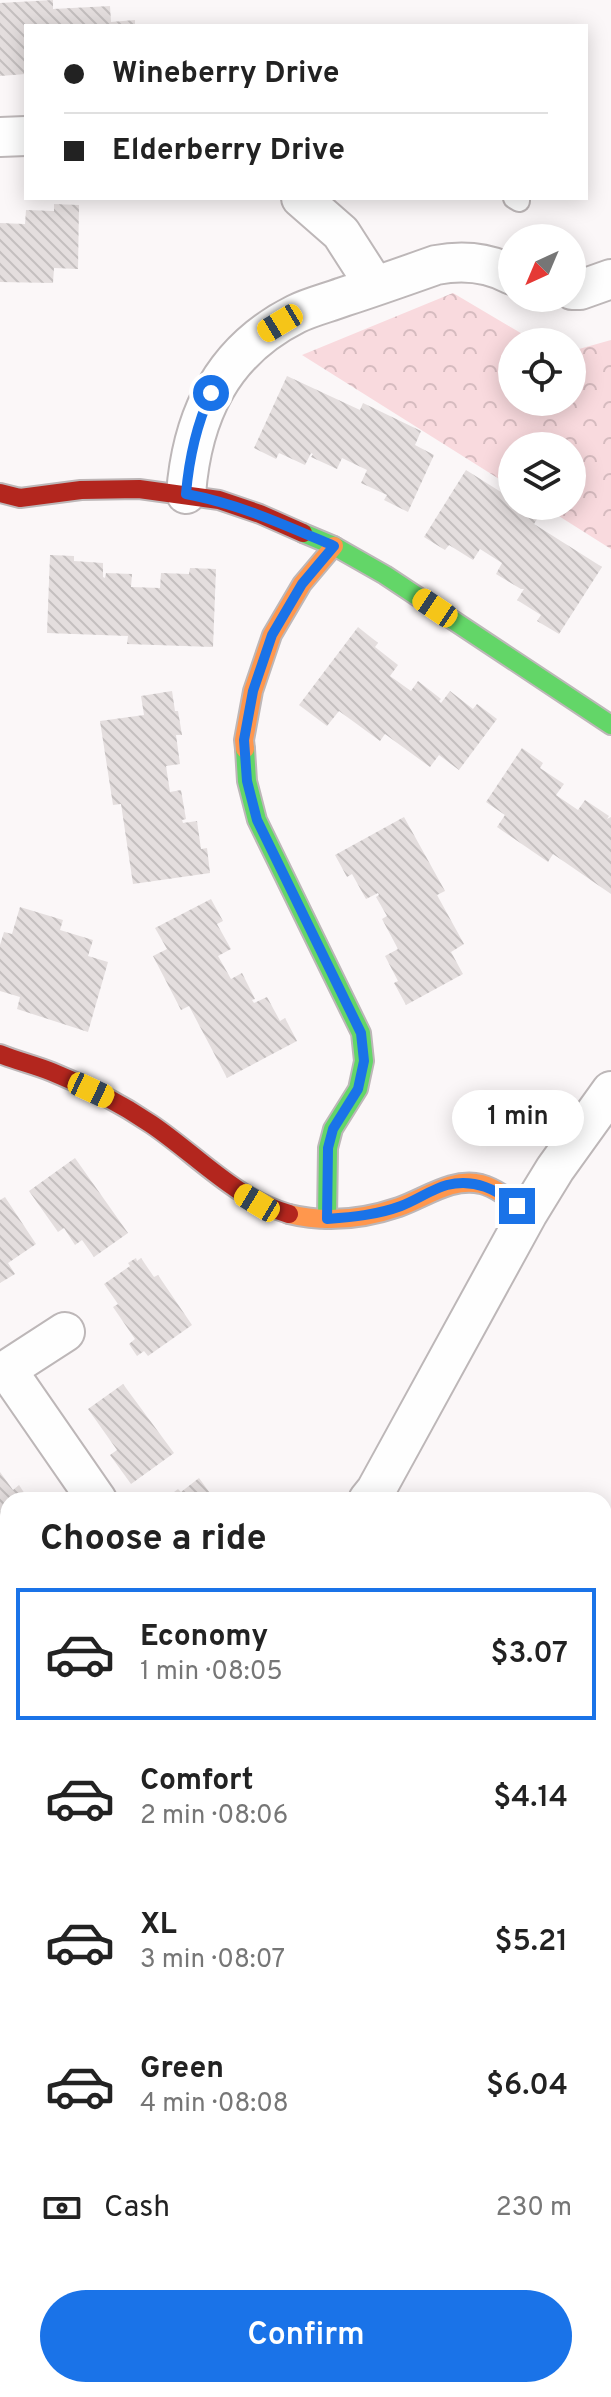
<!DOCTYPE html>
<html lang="en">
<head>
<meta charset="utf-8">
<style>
	:root { --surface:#fff; --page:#f6f6f6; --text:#222; --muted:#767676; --line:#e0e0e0; --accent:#1a73e8 }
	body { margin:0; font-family:Overpass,sans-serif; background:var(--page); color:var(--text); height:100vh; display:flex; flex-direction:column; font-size:30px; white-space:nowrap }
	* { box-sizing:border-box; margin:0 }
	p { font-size:26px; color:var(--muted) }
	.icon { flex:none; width:44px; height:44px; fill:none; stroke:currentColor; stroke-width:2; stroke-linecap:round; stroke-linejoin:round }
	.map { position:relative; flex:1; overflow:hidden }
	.sheet { position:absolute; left:0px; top:1492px; width:612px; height:906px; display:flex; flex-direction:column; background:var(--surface); border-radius:24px 24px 0 0; box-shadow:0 4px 20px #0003 }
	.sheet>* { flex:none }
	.hud { position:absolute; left:24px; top:24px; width:564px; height:176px; border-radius:0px; box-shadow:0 4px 20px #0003; display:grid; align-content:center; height:176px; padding:0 40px; background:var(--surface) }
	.needle { width:52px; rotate:224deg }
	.controls { position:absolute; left:498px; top:224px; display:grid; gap:16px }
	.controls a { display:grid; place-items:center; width:88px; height:88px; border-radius:50%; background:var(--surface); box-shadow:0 4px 20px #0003; font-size:40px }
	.end { position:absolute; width:36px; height:36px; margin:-18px; border:10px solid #1a73e8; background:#fff; box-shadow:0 0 0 4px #fff }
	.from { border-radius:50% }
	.bubble { position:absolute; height:56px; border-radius:28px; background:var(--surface); box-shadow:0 4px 20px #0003; font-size:26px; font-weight:600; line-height:56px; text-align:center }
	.car { position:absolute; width:24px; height:48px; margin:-24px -12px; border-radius:10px; box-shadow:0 0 6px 2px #0007; background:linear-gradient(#f5c518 24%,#345 0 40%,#f5c518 0 76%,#345 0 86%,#f5c518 0) }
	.hud b { display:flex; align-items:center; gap:28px; height:76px; font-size:30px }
	.hud b+b { border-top:2px solid var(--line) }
	.hud i { width:20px; height:20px; background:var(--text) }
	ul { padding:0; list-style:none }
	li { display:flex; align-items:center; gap:24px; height:132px; margin:0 16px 12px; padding:0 24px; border:4px solid transparent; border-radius:0px }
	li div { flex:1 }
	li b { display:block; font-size:30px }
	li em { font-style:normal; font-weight:600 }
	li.selected { border-color:var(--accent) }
	li>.icon { width:72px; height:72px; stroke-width:1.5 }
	h2 { padding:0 40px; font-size:36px; line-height:96px }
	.pay { display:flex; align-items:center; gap:20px; height:88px; padding:0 40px; font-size:30px }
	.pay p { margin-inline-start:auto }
	.action { display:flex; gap:16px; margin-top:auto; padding:16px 40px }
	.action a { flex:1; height:92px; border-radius:48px; background:var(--accent); color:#fff; font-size:32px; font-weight:600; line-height:92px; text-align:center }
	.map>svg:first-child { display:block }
	.forest { fill:url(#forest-crowns) }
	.building { fill:url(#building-back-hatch) }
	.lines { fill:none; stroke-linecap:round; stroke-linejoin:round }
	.lane-casing { stroke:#bdb7b8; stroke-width:24 }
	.street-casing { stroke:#bdb7b8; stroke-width:42 }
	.fast-casing { stroke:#bdb7b8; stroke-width:22 }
	.slow-casing { stroke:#bdb7b8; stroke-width:22 }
	.jam-casing { stroke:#bdb7b8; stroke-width:22 }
	.lane { stroke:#fefefe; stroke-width:20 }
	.street { stroke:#fefefe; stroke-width:38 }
	.fast { stroke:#63d668; stroke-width:18 }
	.slow { stroke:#ff974d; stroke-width:18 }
	.jam { stroke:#b3261e; stroke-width:18 }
	.route { stroke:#1a73e8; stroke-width:10 }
</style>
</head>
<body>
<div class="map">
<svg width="611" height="2397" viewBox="0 0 611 2397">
	<defs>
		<pattern id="forest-crowns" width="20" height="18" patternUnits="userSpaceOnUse" patternTransform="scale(2)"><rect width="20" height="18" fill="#f9dade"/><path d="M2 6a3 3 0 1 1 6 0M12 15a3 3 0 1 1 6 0" fill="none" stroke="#d6bbbf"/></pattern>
		<pattern id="building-back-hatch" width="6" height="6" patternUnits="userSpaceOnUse" patternTransform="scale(2)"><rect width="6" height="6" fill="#e4dede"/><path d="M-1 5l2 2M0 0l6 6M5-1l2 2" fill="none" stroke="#c4bfbf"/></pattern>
	</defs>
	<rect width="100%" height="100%" fill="#fbf7f8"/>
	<path class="forest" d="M453 293 536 342H512V402H572V351L611 340V549L543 506H572V446H512V487L302 355Z"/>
	<path class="building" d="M53 0V9L110 6 111 22 135 20V26H26V74L0 76V3Z
		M54 204 79 205 78 269 54 268 53 283 0 282V223L25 224 26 210 54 211Z
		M287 376 360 410 363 403 421 431 415 445 434 455 408 512 384 500 387 495 361 483 367 470 342 458 337 469 311 457 313 454 311 453 305 465 279 453 276 459 254 448Z
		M466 470 512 499V506H522L539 516 534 524 602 567 559 634 537 621 541 615 517 600 524 589H521L496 574 502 563 480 549 473 560 449 545 445 550 424 537Z
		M50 555 74 556V561L103 563V577L105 578 106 573 132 574 131 587 160 588 161 573 189 574 190 568 216 569 213 647 127 644 128 636 47 633Z
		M358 627 378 643 375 647 398 665 390 676 411 691 418 681 441 699 439 701 441 703 450 691 473 709 477 704 497 719 459 770 439 755 430 767 385 734 380 741 339 711 327 726 299 705Z
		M172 691 175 711H178L182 735H176L180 764 166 766 170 792 181 790 186 819 182 820 183 823 197 821 201 849 207 848 210 873 133 884 121 804 113 805 100 721 144 715 141 696Z
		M522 748 543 763 540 768 564 784 556 795 578 810 585 800 609 816 607 819 611 817V894L553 854 548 862 497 827 505 815 486 802Z
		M404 817 445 891 437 895 464 944 451 952 463 974 406 1005 394 983 398 981 385 956 398 949 382 919 387 916 376 897 379 895 378 893 366 899 352 874 347 877 335 855Z
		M211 899 223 921 217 924 231 949 218 956 231 979 242 973 255 999 252 1000 254 1003 267 997 280 1021 285 1018 297 1041 227 1078 189 1006 181 1010 153 956 167 949 155 928Z
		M20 907 63 920 60 930 93 940 88 956 108 962 88 1032 17 1009 20 997 0 991V945L4 932 12 934Z
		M75 1158 128 1233 94 1257 82 1240 75 1245 64 1228 58 1232 29 1191Z
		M5 1197 36 1244 8 1263 15 1274 0 1283V1200Z
		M136 1258 137 1261 141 1258 154 1277 158 1275 192 1325 148 1356 144 1351 137 1356 129 1344 135 1339 113 1307 118 1304 104 1284 130 1266 128 1263Z
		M123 1384 174 1453 131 1484 110 1455 117 1450 88 1409Z
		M0 1472 13 1490 19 1485 29 1500H8V1581L0 1569Z
		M199 1478 215 1500H170L173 1498 170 1495 178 1489 181 1492Z
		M8 1619V1678L0 1684V1625Z
		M604 1650 611 1653V1756L604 1772Z
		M5 1973 8 1975V2083L0 2092V1994L3 1990 0 1987V1980Z
		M609 2127 611 2128V2201L604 2197V2137Z
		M8 2170V2264L0 2257V2178Z
		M143 2390H243L251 2397H144L140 2394Z
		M479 2390H550L546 2397H475Z"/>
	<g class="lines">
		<defs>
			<path id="lane" d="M514 198 519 201"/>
			<path id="street" d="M0 137 26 136
				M301 198 341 233 375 286
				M572 290H580L611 279
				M186 494C192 415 222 351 296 314 310 307 327 303 343 297 374 287 405 276 436 265 462 260 488 262 512 275
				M7 1370 97 1500
				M0 1374 65 1332
				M368 1500 376 1490 528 1213 555 1169 611 1091
				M0 1790 8 1784
				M604 1960 611 1945"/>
			<path id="fast" d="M303 533 334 546 385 575 611 725
				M245 749 247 781 257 820 361 1033 364 1061 358 1089 333 1129 328 1148 327 1219"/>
			<path id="slow" d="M245 749 244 740 253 691 272 635 302 584 334 546
				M289 1214C325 1223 364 1219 399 1207 425 1198 452 1177 481 1184 499 1189 513 1202 528 1213"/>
			<path id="jam" d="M0 493 20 498 81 490 139 489 219 500 260 514 303 533
				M0 1054C17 1061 35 1065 52 1072 87 1086 120 1103 151 1124 197 1155 234 1198 289 1214"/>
		</defs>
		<use href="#lane" class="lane-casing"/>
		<use href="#street" class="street-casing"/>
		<use href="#fast" class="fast-casing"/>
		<use href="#slow" class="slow-casing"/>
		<use href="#jam" class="jam-casing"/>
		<use href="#lane" class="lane"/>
		<use href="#street" class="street"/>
		<use href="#fast" class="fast"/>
		<use href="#slow" class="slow"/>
		<use href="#jam" class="jam"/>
	</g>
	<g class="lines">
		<path class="route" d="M211 393C196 426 189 458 186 494 239 504 285 525 334 546L302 584 272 635 253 691 244 740 247 781 257 820 361 1033 364 1061 358 1089 333 1129 328 1148 327 1219C352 1217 377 1215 401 1206 417 1200 432 1189 447 1185 475 1178 497 1190 517 1206"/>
	</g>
</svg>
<div class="controls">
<a><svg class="needle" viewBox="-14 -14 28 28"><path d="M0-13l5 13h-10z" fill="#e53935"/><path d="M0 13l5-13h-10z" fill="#767676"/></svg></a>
<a><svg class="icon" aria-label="locate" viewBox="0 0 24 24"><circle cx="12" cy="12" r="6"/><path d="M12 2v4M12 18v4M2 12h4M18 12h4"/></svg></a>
<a><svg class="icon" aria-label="layers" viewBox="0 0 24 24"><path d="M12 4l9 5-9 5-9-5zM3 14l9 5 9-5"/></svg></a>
</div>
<i class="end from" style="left:211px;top:393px"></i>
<i class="end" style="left:517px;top:1206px"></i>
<div class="bubble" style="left:452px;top:1090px;width:132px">1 min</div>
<i class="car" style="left:280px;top:323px;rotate:239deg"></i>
<i class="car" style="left:435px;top:608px;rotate:304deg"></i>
<i class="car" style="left:91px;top:1090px;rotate:115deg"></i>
<i class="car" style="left:257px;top:1203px;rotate:301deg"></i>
<div class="hud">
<b><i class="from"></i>Wineberry Drive</b>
<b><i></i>Elderberry Drive</b>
</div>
<section class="sheet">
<h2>Choose a ride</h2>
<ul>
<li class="selected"><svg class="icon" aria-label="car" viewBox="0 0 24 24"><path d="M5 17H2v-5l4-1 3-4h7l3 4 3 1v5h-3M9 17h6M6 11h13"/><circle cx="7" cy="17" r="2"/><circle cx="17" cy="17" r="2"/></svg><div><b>Economy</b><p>1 min · 08:05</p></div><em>$3.07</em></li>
<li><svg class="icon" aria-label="car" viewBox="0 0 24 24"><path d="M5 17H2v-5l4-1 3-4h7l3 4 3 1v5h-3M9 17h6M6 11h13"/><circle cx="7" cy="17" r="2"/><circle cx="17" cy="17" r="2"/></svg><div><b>Comfort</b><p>2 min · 08:06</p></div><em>$4.14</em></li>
<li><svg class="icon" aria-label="car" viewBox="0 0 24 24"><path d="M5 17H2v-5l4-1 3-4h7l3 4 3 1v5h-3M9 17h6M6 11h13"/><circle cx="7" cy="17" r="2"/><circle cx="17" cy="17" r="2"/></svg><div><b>XL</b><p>3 min · 08:07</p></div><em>$5.21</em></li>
<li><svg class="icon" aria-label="car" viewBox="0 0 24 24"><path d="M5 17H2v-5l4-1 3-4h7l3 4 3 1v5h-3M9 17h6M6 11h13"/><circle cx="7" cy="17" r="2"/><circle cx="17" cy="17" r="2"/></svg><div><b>Green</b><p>4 min · 08:08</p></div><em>$6.04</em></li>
</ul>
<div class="pay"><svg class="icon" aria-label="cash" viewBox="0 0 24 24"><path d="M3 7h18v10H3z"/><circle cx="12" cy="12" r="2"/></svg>Cash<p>230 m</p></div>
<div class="action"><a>Confirm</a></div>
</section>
</div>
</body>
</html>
